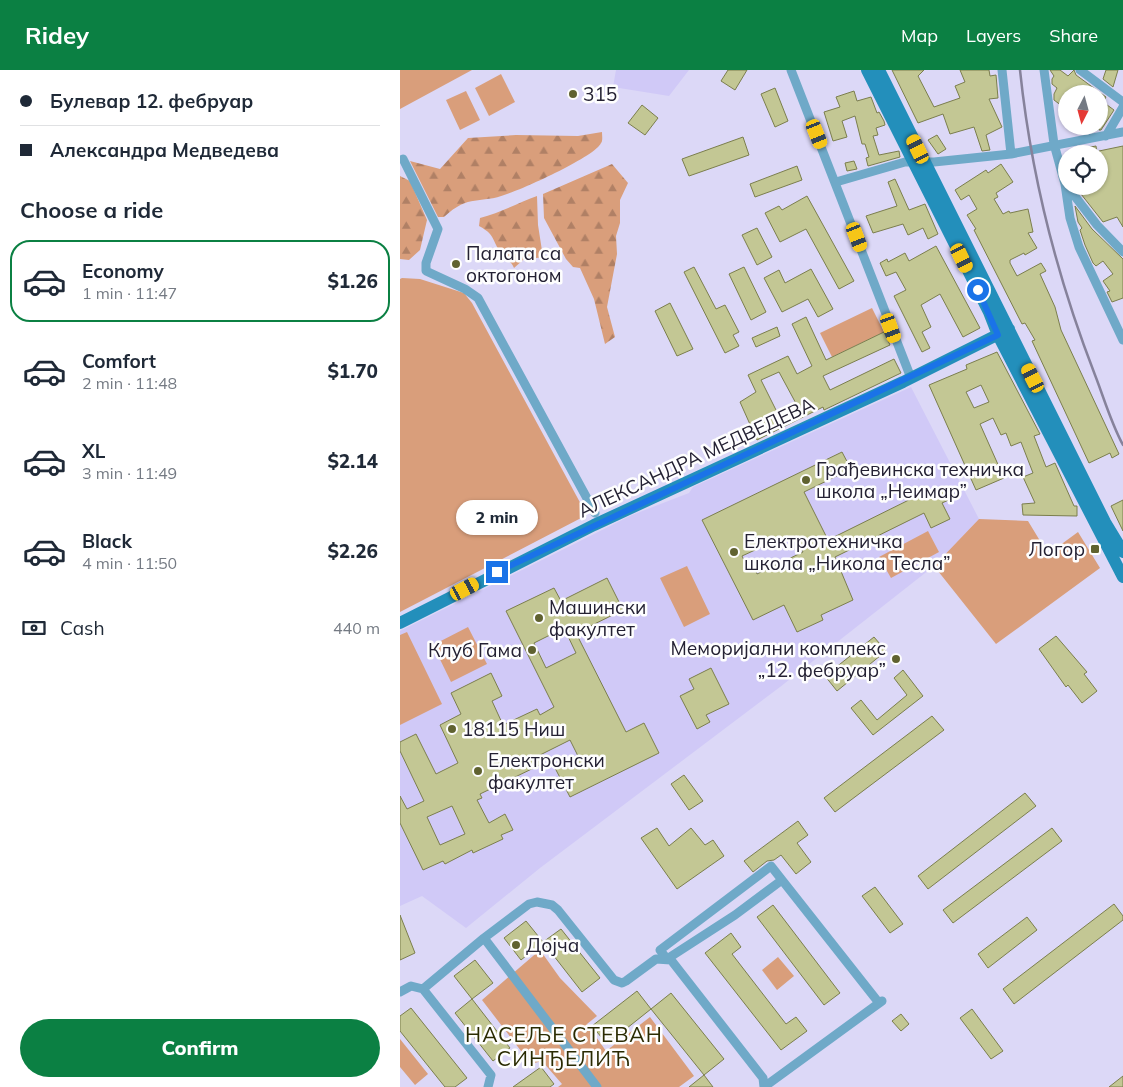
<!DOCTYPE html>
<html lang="en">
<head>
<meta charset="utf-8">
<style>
	:root { --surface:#fff; --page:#f6f6f7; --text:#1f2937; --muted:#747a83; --line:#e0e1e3; --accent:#0b8043 }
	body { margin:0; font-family:Mulish,sans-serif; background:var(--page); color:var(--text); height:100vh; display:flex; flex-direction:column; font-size:19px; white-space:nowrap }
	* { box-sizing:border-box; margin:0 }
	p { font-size:16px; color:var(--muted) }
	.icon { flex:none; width:28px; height:28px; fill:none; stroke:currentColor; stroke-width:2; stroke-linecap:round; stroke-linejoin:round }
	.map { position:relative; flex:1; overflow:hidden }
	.sheet { display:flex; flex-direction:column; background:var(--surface); width:400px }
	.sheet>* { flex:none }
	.hud { display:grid; align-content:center; height:110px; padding:0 20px; background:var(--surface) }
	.needle { width:32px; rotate:186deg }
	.fabs { position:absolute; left:658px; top:15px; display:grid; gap:10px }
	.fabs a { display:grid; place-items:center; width:50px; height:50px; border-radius:50%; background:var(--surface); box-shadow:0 1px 4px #0004; font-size:25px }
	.end { position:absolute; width:22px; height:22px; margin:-11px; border:6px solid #1a73e8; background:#fff; box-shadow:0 0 0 2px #fff }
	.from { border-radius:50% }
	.bubble { position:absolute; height:35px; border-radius:18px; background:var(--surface); box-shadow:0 1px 4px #0004; font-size:16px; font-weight:800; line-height:35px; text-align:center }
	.car { position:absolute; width:15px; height:30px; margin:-15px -8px; border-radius:6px; box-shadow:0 0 4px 1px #0007; background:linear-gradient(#f5c518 24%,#345 0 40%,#f5c518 0 76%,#345 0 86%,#f5c518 0) }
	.hud b { display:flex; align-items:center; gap:18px; height:48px; font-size:19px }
	.hud b+b { border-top:1px solid var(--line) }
	.hud i { width:12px; height:12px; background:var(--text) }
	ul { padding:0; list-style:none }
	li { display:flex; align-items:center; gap:15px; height:82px; margin:0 10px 8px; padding:0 10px; border:2px solid transparent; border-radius:20px }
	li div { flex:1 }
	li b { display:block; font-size:19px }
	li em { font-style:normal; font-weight:800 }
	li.on { border-color:var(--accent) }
	li>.icon { width:45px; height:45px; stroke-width:1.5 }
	h2 { padding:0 20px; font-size:22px; line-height:60px }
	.pay { display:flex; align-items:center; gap:12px; height:55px; padding:0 20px; font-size:19px }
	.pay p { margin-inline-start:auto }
	.cta { display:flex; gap:10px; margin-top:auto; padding:10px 20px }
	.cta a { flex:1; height:58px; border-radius:30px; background:var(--accent); color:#fff; font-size:20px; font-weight:800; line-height:58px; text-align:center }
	header { display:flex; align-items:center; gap:30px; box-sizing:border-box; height:70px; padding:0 25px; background:var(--accent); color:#fff }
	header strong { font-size:24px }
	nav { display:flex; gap:28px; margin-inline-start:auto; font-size:18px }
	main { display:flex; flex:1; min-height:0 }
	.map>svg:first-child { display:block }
	.built { fill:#d0c9f7 }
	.green { fill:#d99e7b }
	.forest { fill:url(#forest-firs) }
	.building { fill:#c3c794; stroke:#7b7e4d; fill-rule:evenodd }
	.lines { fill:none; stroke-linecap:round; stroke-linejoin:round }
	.street { stroke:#6fa9c8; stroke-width:9 }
	.secondary { stroke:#238fbb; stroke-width:12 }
	.rail { stroke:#86829b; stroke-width:2.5 }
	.route { stroke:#1a73e8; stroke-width:6 }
	.poi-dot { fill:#606230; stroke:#fefefe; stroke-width:2 }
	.labels { text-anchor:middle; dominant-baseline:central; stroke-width:5; stroke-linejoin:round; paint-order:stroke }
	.poi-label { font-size:19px; fill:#242133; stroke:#fefefe; text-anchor:start }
	.street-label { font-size:19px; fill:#242133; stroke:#fefefe }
	.quarter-label { font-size:21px; letter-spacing:1px; fill:#2a2b02; stroke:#fefefe }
</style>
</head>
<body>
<header>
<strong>Ridey</strong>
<nav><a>Map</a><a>Layers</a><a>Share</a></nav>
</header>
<main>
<section class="sheet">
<div class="hud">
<b><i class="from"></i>Булевар 12. фебруар</b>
<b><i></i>Александра Медведева</b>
</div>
<h2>Choose a ride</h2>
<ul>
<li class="on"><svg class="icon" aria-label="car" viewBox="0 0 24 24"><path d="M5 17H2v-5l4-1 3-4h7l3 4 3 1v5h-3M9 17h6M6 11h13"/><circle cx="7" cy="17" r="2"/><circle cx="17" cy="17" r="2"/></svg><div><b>Economy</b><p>1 min · 11:47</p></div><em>$1.26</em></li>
<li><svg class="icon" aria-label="car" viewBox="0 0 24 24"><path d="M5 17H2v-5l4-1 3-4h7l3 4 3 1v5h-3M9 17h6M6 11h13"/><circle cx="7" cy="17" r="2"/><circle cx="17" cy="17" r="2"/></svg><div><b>Comfort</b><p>2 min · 11:48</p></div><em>$1.70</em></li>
<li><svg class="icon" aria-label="car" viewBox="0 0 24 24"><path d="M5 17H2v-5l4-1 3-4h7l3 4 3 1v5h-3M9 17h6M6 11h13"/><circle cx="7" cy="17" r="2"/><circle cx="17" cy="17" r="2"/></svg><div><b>XL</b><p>3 min · 11:49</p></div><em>$2.14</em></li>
<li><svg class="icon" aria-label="car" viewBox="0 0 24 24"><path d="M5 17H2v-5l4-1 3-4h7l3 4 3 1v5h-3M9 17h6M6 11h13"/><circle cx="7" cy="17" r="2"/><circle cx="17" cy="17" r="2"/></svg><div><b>Black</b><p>4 min · 11:50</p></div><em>$2.26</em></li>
</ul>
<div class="pay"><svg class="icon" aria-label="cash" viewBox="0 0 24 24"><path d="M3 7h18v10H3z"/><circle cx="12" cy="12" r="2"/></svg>Cash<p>440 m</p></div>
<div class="cta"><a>Confirm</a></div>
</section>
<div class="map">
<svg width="723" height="1017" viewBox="0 0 723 1017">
	<defs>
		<pattern id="forest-firs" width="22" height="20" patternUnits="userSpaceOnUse" patternTransform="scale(1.25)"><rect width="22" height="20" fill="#d99e7b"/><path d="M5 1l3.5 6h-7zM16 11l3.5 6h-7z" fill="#b08065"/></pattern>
	</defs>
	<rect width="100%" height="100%" fill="#dcd8f7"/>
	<path class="built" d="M216 0H289L269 26 213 17Z
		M511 317 579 449 534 496 380 617 140 798 66 858 22 826 0 836V561L232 445 289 423 293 417Z"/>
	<path class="green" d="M0 0H72L0 39Z
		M101 4 115 32 89 46 75 18Z
		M66 21 80 50 60 60 46 30Z
		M2 208 20 209 64 223 72 233 183 438V447L0 542V209Z
		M472 238 484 262 432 287 420 263Z
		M579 449 628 451 648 484 678 462 700 498 596 574 534 496Z
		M528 461 539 482 491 508 479 487Z
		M287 496 310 544 284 557 260 508Z
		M68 557 87 594 51 612 33 575Z
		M7 562 42 634 0 655V565Z
		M140 880 160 908 197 946 187 954 206 981 250 947 294 1006 279 1017H158L162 1014 142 991 131 994 82 930Z
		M378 887 394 906 377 920 362 900Z
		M0 969 28 1004 15 1015 0 997Z"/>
	<path class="forest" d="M202 62C202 65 203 71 201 73 196 86 123 119 107 124 79 135 70 123 44 147H38L10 91 40 99 68 68 116 65 178 66Z
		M212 94 228 113 220 130V153L216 166 217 184 207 237 215 267 205 274 194 229 180 198 173 197 166 189 144 148 143 124Z
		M0 106 10 111 27 150 20 180 9 190 0 189Z
		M137 126 138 155 143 187 123 190 114 198C111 191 108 191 104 186 91 173 98 166 79 156L80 148C100 143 118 133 137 126Z"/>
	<path class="building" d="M328 0H347L335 20 321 11Z
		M492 0H524L518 6 534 37 560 28 555 16 565 12 560 0H589L590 6 596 5 598 28 589 29 602 57 586 65 590 80 582 81 574 57 550 64 543 44 518 53Z
		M650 0H660L668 6 674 0 676 5 706 27 703 32 714 40 701 60H699V24H666V39L654 30V24L657 18 652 14V9L654 6Z
		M706 0H718L713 17 703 9Z
		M375 18 388 51 375 57 361 24Z
		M454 21 457 31 471 27 477 43 479 42 484 51 485 55 476 58 478 65 473 66 479 85 499 81 500 87 468 96 466 88 469 87 465 74H462L455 46 442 51 447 67 433 71 424 42 440 37 436 27Z
		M242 35 258 48 245 65 228 53Z
		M673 56H692L693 62 686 63Z
		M537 65 546 79 538 84 528 70Z
		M343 67 349 85 289 106 282 89Z
		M696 76 697 84H675V80Z
		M723 76V157L717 147 703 152 681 124 688 122 686 116H699V81Z
		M454 91 457 99 447 101 445 93Z
		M601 94 613 112 596 123 598 127 594 129 603 144 609 141 610 143 628 139 633 162 628 163 637 178 625 185 624 183 610 190V193L617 206 641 193 646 201 640 204 655 237 661 260 719 384 712 388 710 383 689 393 632 271 635 270 625 253 622 254 574 160 576 159 567 145 577 139 569 125 561 130 555 120 586 100 588 103Z
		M397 96 402 110 355 127 350 114Z
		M495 109 509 140 525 134 538 164 528 169 523 158 508 165 503 154 473 163 466 146 497 136 488 112Z
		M407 126 454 211 439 219 406 159 380 172 365 143 379 136 382 140Z
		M675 136 692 159 723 189V228L712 232 707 222 710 221 703 211 713 204 703 191 696 196 693 193 685 175 680 160 682 158 678 152Z
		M357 158 372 187 357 195 342 165Z
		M536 176 580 258 563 267 540 224 521 235 531 257 522 262 530 278 522 282 494 226 506 220 496 202 486 206 480 193 487 189 488 192 505 183 509 191Z
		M294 197 316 239 325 235 339 262 333 265 339 276 325 283 284 202Z
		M344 197 366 242 351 250 329 204Z
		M411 199 433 239 418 247 408 229 382 242 364 208 379 200 385 213Z
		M270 233 293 279 277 286 255 241Z
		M406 247 426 290 484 262 490 275 423 306 430 320 494 289 501 303 424 340 423 337 357 370 340 332 356 322 348 305 388 286 397 304 412 296 392 254ZM379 302 399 339 380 348 361 310Z
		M377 257 380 266 356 277 352 268Z
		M597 282 640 364 634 366 646 397 655 393 674 436H677V446L623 445 622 434 635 433 623 407 633 403 621 372 611 376 606 363 601 365 593 348 580 354 604 408 576 420 529 315 567 299 566 295ZM581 315 589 332 574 338 566 322Z
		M442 382 451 399 404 422 428 470 527 421 530 427 546 418H550L554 424 553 428 542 433 550 449 531 458 524 443 435 487 453 530 421 545 423 550 397 562 384 535 353 550 302 450ZM395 466 403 482 357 504 354 496 348 499 342 486 366 475 368 479Z
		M723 430V461L711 436Z
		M207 508 223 540 176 563 226 662 244 653 259 683 170 727 155 698 178 686 170 670 138 686 142 694 80 724 82 728 77 730 89 753 105 744 113 760 101 765 103 769 73 783 72 780 45 794 43 791 23 800 0 753V726L7 739 24 731 0 681V672L16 664 36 704 58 693 40 655 61 644 51 623 91 603 102 626 92 631 103 655 137 639 140 645 154 637 106 541 154 518 161 531ZM164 558 176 583 146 598 134 573ZM52 736 65 764 40 775 27 747Z
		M656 566 687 602 684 604 697 621 682 633 668 615 666 617 639 579Z
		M474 567 486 581 437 621 425 606Z
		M311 598 329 634 306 645 310 652 297 659 280 626 294 619 289 609Z
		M503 600 523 626 473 665 451 638 461 630 477 650 507 625 494 608Z
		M532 646 544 660 435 742 424 728Z
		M284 705 303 731 289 740 271 714Z
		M625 723 636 736 528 819 518 806Z
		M398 751 408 765 397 773 411 792 396 804 381 785 374 790 367 791 353 802 344 791Z
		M257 758 269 776 291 758 305 775 313 770 324 786 277 819 241 768Z
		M652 758 662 771 553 853 543 840Z
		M475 817 503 854 490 863 462 826Z
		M714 834 723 846V850L614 934 603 919Z
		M373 835 440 923 424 935 357 847Z
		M0 845 15 883 0 890Z
		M627 847 637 860 588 898 578 884Z
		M126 851 143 872 121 890 104 868Z
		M161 859 200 908 182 922 143 872Z
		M331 863 341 877 332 884 386 954 396 947 407 961 381 980 305 883Z
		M75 890 93 913 72 929 54 906Z
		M237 921 251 939 207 974 192 956Z
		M271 923 324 989 304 1005 251 939Z
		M72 929 110 978 93 991 55 943Z
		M11 938 67 1008 55 1017H45L0 961V946Z
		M572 939 603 981 591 989 560 948Z
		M501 944 509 954 501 961 492 951Z
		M141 997 154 1014 150 1017H113Z
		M304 1005 313 1017H289Z
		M723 1006V1017H709Z"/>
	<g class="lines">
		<path class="street" d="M391 0 511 308
			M602 0 611 84
			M644 0 654 74 665 114 670 148 679 177 723 270
			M680 0 723 32
			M706 66 723 37
			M3 89 38 159 26 193V201L65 219 78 228 195 443
			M436 112 505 92H534L611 84 723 62
			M667 116 697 155 723 182
			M382 810 371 796 260 880 267 889 335 845 382 810 479 933
			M84 868 197 1017
			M23 919 84 868 129 834 137 832 152 835 158 840 214 910 222 913 226 911 256 889 271 890 363 1008 364 1017
			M0 922 11 916 23 919 91 1005 88 1017
			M364 1017 482 931"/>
		<path class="secondary" d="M467 0 589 242 598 265 723 507
			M479 0 705 452 723 482
			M0 553 194 455 503 312 609 259"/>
		<path class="rail" d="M620 0C631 105 657 207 695 305 704 328 711 353 723 375"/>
	</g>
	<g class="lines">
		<path class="route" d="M97 502 598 265 578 220"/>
	</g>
	<g class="poi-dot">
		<circle cx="173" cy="24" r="5"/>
		<circle cx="56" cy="194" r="5"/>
		<circle cx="406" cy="410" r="5"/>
		<rect x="690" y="474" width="10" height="10" rx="2.5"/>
		<circle cx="334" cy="482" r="5"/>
		<circle cx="139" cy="548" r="5"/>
		<circle cx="132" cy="580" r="5"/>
		<circle cx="496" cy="589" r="5"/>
		<circle cx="52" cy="659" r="5"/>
		<circle cx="78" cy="701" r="5"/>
		<circle cx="116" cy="875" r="5"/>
	</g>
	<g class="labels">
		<g class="poi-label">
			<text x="183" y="24">315</text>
			<text x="66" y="183">Палата са<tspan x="66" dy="22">октогоном</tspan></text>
			<text x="416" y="399">Грађевинска техничка<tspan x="416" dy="22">школа „Неимар”</tspan></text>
			<text x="344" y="471">Електротехничка<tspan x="344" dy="22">школа „Никола Тесла”</tspan></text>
			<text x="685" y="479" text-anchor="end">Логор</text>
			<text x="149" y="537">Машински<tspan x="149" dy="22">факултет</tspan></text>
			<text x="486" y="578" text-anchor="end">Меморијални комплекс<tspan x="486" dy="22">„12. фебруар”</tspan></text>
			<text x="122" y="580" text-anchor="end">Клуб Гама</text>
			<text x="62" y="659">18115 Ниш</text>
			<text x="88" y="690">Електронски<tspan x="88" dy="22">факултет</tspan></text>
			<text x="126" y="875">Дојча</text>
		</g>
		<g class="street-label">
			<text transform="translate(296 387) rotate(-25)">АЛЕКСАНДРА МЕДВЕДЕВА</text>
		</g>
		<g class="quarter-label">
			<text x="164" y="964">НАСЕЉЕ СТЕВАН<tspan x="164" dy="24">СИНЂЕЛИЋ</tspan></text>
		</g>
	</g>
</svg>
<div class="fabs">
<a><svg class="needle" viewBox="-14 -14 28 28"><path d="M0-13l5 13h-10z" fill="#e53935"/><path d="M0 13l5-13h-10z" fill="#747a83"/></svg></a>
<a><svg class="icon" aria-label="locate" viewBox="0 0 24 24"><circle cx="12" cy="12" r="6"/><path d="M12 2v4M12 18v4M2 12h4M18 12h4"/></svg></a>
</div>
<i class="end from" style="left:578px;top:220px"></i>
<i class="end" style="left:97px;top:502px"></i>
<div class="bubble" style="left:56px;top:430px;width:82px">2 min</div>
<i class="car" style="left:417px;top:64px;rotate:158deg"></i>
<i class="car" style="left:518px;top:79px;rotate:334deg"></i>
<i class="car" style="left:457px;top:167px;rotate:159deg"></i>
<i class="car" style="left:562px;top:188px;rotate:154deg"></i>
<i class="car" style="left:491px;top:258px;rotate:160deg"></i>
<i class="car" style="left:633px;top:308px;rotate:333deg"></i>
<i class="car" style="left:65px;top:519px;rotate:62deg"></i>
</div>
</main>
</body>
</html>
